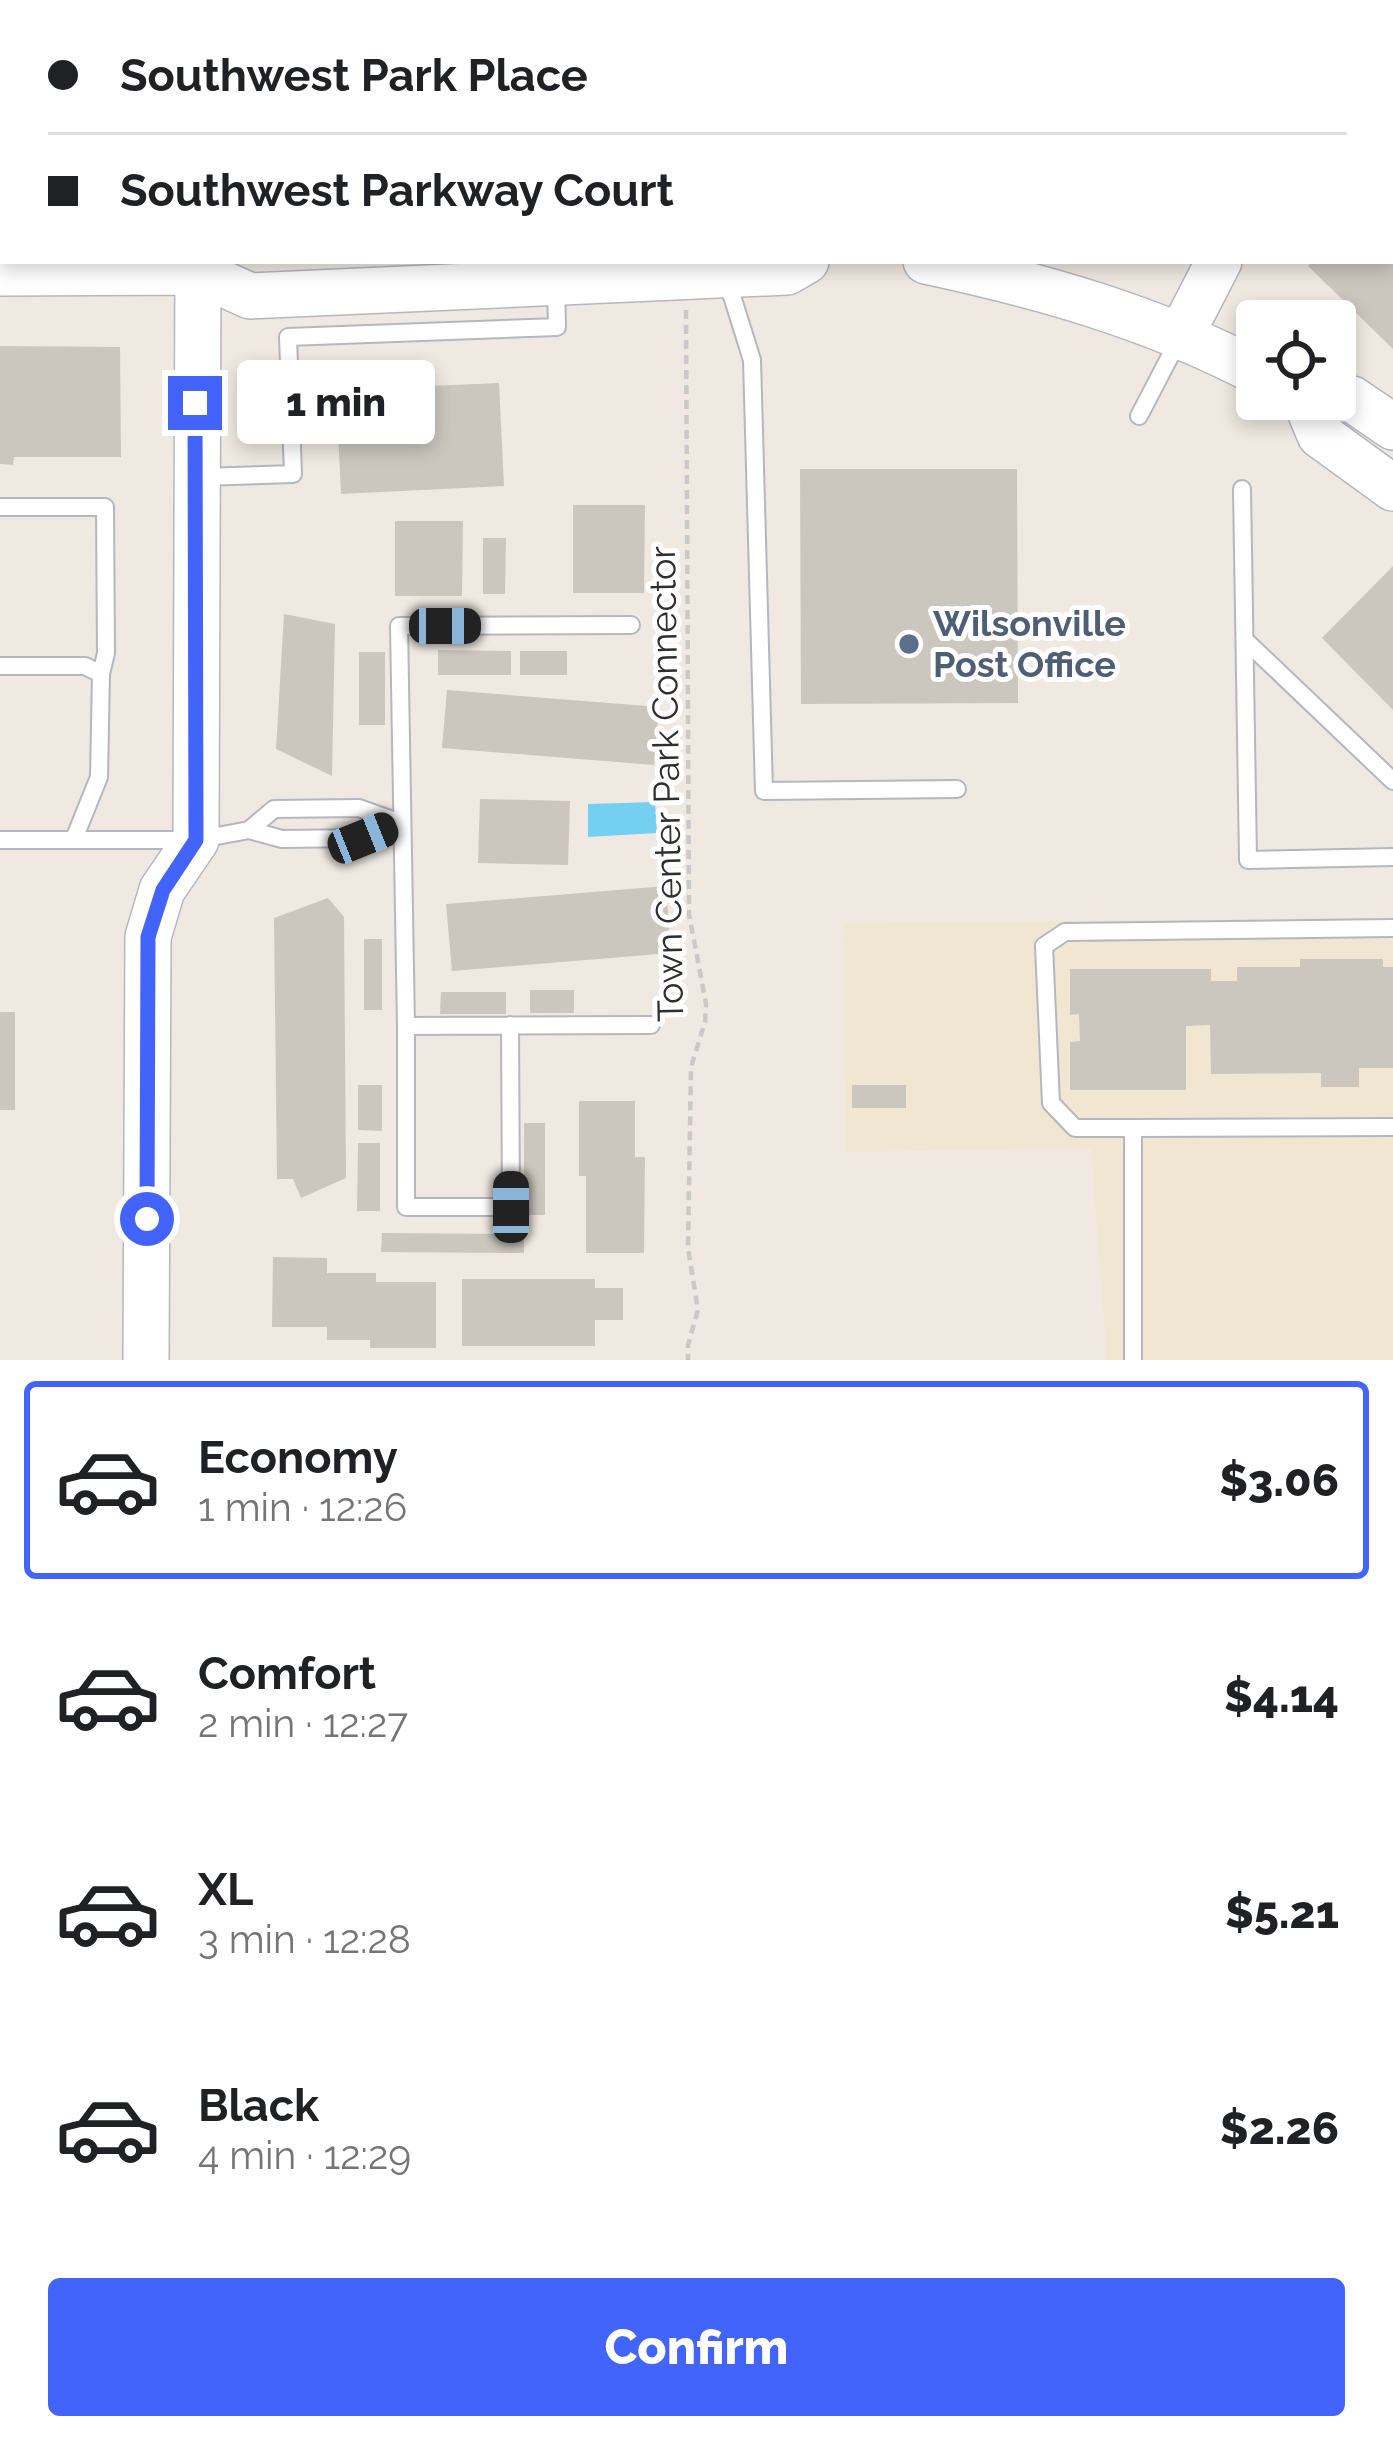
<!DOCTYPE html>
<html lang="en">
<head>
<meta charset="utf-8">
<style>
	:root { --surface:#fff; --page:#f6f6f6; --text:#202124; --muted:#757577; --line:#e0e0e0; --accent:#4264fb }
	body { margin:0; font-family:Raleway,sans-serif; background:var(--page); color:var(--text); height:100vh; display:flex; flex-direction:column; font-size:45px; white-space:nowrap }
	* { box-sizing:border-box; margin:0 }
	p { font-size:39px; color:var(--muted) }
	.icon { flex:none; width:66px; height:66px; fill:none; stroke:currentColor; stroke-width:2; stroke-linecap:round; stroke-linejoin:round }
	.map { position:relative; height:1360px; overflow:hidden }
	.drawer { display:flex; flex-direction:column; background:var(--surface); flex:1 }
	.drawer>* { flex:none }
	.top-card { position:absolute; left:0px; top:0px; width:1395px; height:264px; box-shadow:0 6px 18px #0003; display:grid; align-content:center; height:264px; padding:0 48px; background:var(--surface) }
	.buttons { position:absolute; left:1236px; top:300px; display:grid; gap:24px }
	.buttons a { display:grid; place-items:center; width:120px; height:120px; border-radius:12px; background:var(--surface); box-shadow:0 6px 18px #0003; font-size:60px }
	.end { position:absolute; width:54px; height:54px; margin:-27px; border:15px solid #4264fb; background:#fff; box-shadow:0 0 0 6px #fff }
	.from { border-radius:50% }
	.bubble { position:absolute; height:84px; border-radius:12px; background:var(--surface); box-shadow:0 6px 18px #0003; font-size:39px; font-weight:800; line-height:84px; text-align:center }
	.car { position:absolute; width:36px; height:72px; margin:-36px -18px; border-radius:15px; box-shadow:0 0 9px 3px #0007; background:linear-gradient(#222 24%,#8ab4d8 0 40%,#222 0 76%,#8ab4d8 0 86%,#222 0) }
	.top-card b { display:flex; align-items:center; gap:42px; height:114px; font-size:45px }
	.top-card b+b { border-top:3px solid var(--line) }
	.top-card i { width:30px; height:30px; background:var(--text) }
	ul { padding:21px 0 0; list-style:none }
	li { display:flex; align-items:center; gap:36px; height:198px; margin:0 24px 18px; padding:0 24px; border:6px solid transparent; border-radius:12px }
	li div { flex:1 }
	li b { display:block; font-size:45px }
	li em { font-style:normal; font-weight:800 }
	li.current { border-color:var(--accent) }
	li>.icon { width:108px; height:108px; stroke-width:1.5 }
	.action { display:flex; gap:24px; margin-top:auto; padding:24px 48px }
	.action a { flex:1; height:138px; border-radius:12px; background:var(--accent); color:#fff; font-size:48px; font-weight:800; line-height:138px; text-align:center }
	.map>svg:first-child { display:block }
	.education { fill:#f0e6d1 }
	.water { fill:#75cff0 }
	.building { fill:#cbc7bf }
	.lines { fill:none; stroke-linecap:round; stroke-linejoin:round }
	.lane-casing { stroke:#b4b7c1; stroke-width:20 }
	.secondary-casing { stroke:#b4b7c1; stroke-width:48 }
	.path { stroke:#c9c9c9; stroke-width:4.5; stroke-dasharray:9 6; stroke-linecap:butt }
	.lane { stroke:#fff; stroke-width:16 }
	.secondary { stroke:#fff; stroke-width:45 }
	.route { stroke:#4264fb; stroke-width:15 }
	.service-dot { fill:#5c6f8a; stroke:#fff; stroke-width:4.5 }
	.labels { text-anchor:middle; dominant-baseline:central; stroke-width:10; stroke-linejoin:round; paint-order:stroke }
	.service-label { font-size:36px; font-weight:bold; fill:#4e5e75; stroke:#fff; text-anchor:start }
	.street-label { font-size:36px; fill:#2e2e2e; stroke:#fff }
</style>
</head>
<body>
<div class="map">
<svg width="1393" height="1360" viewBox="0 0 1393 1360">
	<rect width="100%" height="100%" fill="#efe9e1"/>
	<path class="education" d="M1393 918V1360H1107L1091 1148 845 1152 844 923Z"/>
	<path class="water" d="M655 802 657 833 588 837V804Z"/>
	<path class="building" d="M1313 261H1393V349L1308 266Z
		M0 346 120 347 121 457H14L13 465 0 464Z
		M499 383 504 486 341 494 336 390Z
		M800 469H1017L1018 703 801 704Z
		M573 505H645L644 593H573Z
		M395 521H463L462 596H395Z
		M483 538H506L505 594H483Z
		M1393 566V710L1322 638Z
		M284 614 335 624 332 776 276 749Z
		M438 650 511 651V675H438Z
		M520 651H567V675H520Z
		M359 652H385V725H359Z
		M447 690 659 707 654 765 442 748Z
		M480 799 570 801 568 865 478 863Z
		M666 886 671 953 452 971 446 904Z
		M328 898 344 917 346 1178 301 1198 293 1179H277L274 918Z
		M364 939H382V1010H364Z
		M1300 959H1383V967H1393V1068H1359V1087H1321V1073L1211 1074 1210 1025 1186 1026V1090H1070V1042L1080 1041 1079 1014 1070 1015V969H1211V981H1237V967H1300Z
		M530 990H574V1013H530Z
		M441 992H506V1014H440Z
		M0 1012H15V1110H0Z
		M358 1085H382V1131L358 1130Z
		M852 1085H906V1108H852Z
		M579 1101H635V1157H645L644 1253H586V1176H579Z
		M524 1123H545V1215H524Z
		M358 1143H380V1211H357Z
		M382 1233 524 1234V1253L381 1252Z
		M273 1257 327 1258V1273H376V1282H436V1348H370V1340H327V1327H272Z
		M462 1279H595V1288H623V1320H595V1346H462Z"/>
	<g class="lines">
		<defs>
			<path id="lane" d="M118 0V3
				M387 0V3
				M937 0V3
				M0 114H3
				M727 280 752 360 764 791 957 789
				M1139 416 1178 341
				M202 477 293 474 288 337 557 327 556 285
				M1242 489 1248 860 1393 857
				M0 507H105L106 653 101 674
				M631 625 399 626 406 1026 651 1025
				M1245 640 1393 781
				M0 666H85L101 674 99 777 74 839
				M249 830 274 809 359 808 401 823
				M0 840H196L249 830 282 839 363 838 401 823
				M406 1026V1207H511L510 1025
				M1133 1128H1075L1051 1103 1044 946 1065 932 1393 928
				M1133 1360V1128L1393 1127"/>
			<path id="secondary" d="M199 0V3
				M1371 3 1375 0
				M1392 28 1393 27
				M926 261C1042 286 1152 317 1257 372
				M0 273 197 272 250 296 787 272 806 261
				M1181 335 1219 261
				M1305 399 1320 435 1393 488
				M1305 399H1352L1393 427
				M146 1360 148 937 162 890 196 840 198 261"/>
		</defs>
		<use href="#lane" class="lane-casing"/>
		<use href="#secondary" class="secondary-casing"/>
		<path class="path" d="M686 310 689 914 706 1004 705 1022 691 1067 688 1248 698 1310 688 1345V1360"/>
		<use href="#lane" class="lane"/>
		<use href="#secondary" class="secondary"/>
	</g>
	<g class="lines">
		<path class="route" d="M147 1219 148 937 163 890 196 840 195 403"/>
	</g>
	<circle class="service-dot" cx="909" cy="644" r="12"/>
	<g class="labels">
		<g class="service-label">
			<text x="933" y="623">Wilsonville<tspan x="933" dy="41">Post Office</tspan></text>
		</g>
		<g class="street-label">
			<text transform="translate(666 784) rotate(-91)">Town Center Park Connector</text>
		</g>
	</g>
</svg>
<div class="buttons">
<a><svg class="icon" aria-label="locate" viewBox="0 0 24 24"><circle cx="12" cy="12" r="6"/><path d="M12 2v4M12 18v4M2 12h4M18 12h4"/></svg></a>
</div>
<i class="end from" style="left:147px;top:1219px"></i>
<i class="end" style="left:195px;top:403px"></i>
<div class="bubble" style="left:237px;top:360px;width:198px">1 min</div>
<i class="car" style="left:445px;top:626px;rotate:90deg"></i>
<i class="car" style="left:363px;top:838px;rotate:68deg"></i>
<i class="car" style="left:511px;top:1207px;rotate:0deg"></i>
<div class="top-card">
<b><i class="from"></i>Southwest Park Place</b>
<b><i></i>Southwest Parkway Court</b>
</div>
</div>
<section class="drawer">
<ul>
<li class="current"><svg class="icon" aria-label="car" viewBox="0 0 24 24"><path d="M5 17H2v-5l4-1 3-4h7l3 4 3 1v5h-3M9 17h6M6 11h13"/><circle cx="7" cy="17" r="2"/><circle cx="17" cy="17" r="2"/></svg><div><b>Economy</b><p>1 min · 12:26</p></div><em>$3.06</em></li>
<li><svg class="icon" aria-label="car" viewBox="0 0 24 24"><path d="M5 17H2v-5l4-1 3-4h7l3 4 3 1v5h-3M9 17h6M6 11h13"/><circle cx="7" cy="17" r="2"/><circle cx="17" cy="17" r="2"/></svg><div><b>Comfort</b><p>2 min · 12:27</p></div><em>$4.14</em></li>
<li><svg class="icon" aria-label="car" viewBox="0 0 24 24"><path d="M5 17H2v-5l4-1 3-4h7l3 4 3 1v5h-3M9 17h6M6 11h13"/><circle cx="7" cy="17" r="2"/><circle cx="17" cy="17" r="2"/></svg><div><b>XL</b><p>3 min · 12:28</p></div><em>$5.21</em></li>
<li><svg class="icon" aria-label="car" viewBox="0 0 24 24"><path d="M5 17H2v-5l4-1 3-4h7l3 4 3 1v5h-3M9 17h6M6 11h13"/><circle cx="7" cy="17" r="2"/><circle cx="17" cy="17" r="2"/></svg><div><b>Black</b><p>4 min · 12:29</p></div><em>$2.26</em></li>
</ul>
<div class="action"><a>Confirm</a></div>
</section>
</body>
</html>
